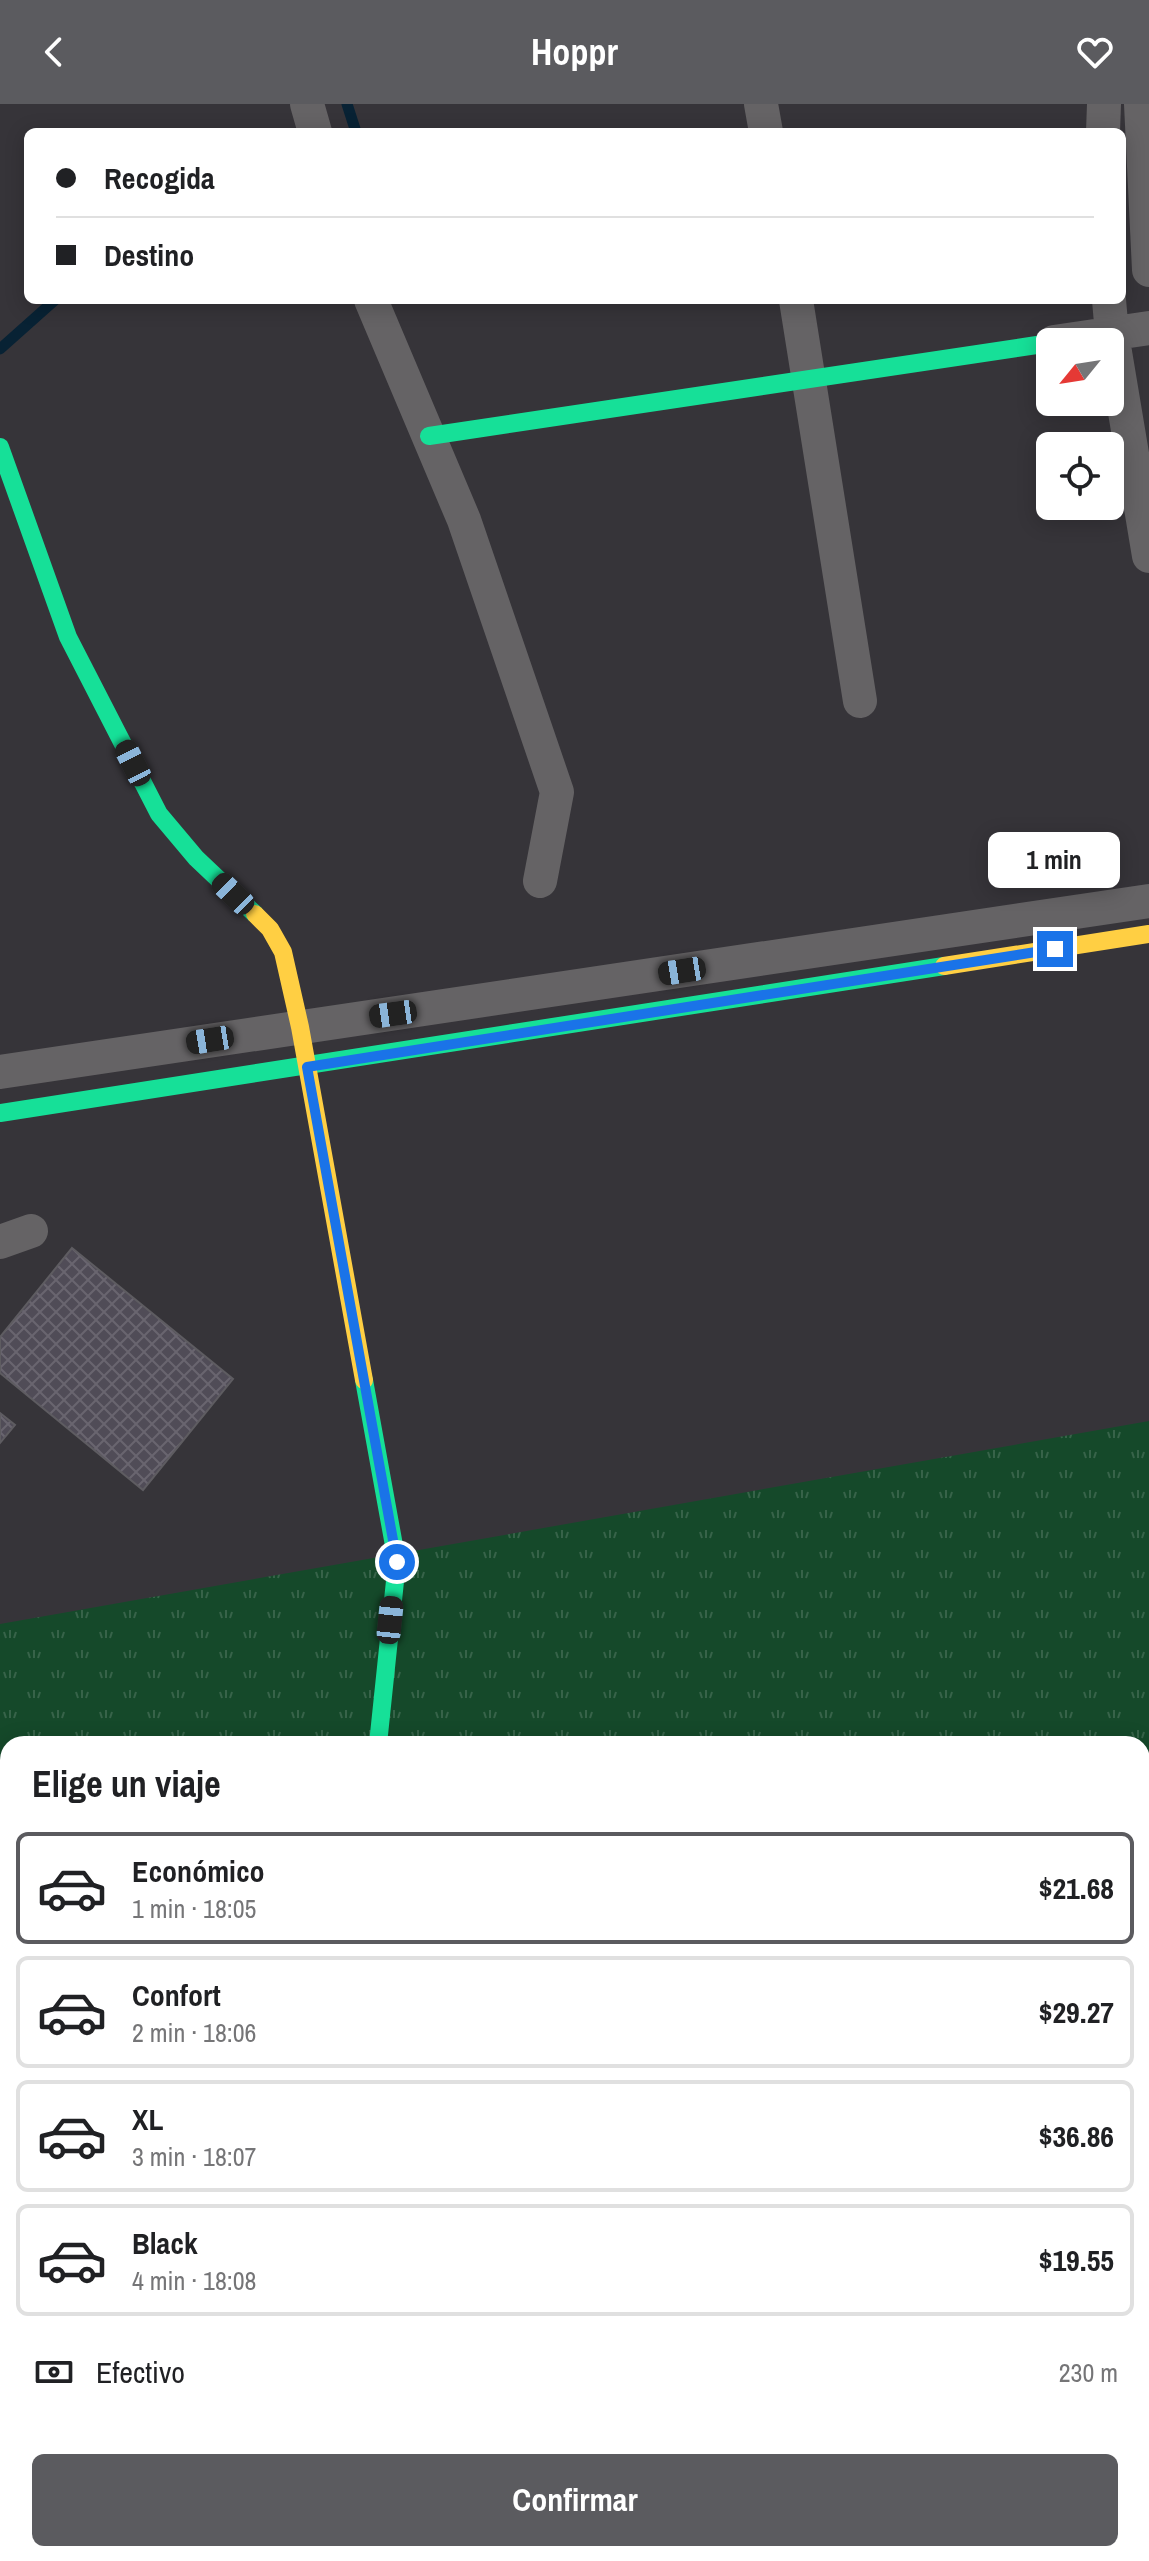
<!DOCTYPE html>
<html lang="es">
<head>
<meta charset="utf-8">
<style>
	:root { --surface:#fff; --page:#f2f2f2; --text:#202124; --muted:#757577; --line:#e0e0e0; --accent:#5b5b5f }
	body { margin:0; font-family:"Archivo Narrow",sans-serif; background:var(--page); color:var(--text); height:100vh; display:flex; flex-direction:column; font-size:30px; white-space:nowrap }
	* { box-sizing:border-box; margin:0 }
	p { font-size:26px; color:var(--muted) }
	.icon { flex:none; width:44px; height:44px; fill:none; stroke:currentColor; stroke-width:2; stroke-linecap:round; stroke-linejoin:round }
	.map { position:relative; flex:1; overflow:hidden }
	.sheet { position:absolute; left:0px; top:1632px; width:1150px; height:826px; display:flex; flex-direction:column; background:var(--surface); border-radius:24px 24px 0 0; box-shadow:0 4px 20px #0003 }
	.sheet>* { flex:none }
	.top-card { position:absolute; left:24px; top:24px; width:1102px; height:176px; border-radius:12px; box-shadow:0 4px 20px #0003; display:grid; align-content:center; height:176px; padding:0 32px; background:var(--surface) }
	.needle { width:52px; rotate:240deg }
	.buttons { position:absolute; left:1036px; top:224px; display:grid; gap:16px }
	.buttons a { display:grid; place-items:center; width:88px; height:88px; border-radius:12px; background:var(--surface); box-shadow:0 4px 20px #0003; font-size:40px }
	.end { position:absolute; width:36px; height:36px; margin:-18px; border:10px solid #1a73e8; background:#fff; box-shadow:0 0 0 4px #fff }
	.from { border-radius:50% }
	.bubble { position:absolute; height:56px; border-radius:12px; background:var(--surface); box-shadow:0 4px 20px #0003; font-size:26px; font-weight:700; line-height:56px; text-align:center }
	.car { position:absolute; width:24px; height:48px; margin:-24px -12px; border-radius:10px; box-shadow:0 0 6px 2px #0007; background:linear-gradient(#222 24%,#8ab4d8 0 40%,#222 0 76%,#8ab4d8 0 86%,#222 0) }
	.top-card b { display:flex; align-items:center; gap:28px; height:76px; font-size:30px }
	.top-card b+b { border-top:2px solid var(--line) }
	.top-card i { width:20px; height:20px; background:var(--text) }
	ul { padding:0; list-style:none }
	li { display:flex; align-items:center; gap:24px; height:112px; margin:0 16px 12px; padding:0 16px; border:4px solid var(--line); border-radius:12px }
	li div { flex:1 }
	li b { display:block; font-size:30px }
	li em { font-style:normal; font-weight:700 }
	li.active { border-color:var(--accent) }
	li>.icon { width:72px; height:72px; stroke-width:1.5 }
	h2 { padding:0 32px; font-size:36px; line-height:96px }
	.pay { display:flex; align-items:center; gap:20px; height:88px; padding:0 32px; font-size:30px }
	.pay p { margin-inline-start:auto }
	.button { display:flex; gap:16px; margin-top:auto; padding:16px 32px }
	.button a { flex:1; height:92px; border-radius:12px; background:var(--accent); color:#fff; font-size:32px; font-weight:700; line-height:92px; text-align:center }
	header { display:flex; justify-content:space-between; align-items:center; height:104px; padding:0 32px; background:var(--accent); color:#fff; font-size:36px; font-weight:700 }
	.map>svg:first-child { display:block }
	.grass { fill:url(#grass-tufts); fill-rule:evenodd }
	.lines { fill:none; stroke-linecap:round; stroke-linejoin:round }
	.stream { stroke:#082234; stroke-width:11 }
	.building { fill:url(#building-cross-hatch); stroke:#5e5c61; stroke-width:2 }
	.street { stroke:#656365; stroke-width:34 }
	.fast { stroke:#16e098; stroke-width:18 }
	.slow { stroke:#ffcf43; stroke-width:18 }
	.route { stroke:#1a73e8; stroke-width:10 }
</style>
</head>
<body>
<header><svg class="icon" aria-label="back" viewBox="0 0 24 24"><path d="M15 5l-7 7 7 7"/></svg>Hoppr<svg class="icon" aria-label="heart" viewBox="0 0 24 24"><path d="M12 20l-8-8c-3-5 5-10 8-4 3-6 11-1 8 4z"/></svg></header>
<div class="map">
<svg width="1149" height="2457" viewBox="0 0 1149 2457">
	<defs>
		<pattern id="grass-tufts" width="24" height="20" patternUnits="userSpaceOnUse" patternTransform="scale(2)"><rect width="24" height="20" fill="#15492a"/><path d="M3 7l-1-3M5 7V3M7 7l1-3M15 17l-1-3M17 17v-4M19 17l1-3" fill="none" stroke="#376349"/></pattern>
		<pattern id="building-cross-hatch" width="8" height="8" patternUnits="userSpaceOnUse" patternTransform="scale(2)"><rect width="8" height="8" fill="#504c57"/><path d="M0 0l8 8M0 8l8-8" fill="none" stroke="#69656f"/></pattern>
	</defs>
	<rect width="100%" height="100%" fill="#363439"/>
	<path class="grass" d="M1149 1317V2457H0V1520ZM8 1640H1142V2450H8Z"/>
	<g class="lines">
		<path class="stream" d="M347 0 356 28
			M0 245 55 196
			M1142 1954 1149 1953
			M1142 2406 1149 2402
			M35 2457 49 2450
			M1075 2457 1084 2450"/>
	</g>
	<path class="building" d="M72 1144 233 1275 143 1386 0 1269V1233Z
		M0 1309 15 1321 0 1339Z"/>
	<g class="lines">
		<path class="street" d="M307 0 315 28
			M761 0 766 28
			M1141 0 1149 166
			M1103 28 1104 0
			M371 196 464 416 557 688 540 777
			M796 196 860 597
			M1109 196 1112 230 1149 452
			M1054 238 1149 224
			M0 968 1149 797
			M0 1138 31 1127
			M255 2450 256 2457"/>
		<path class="fast" d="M429 332 1050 239
			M0 343 68 533 159 710 196 754 255 810
			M0 1009 944 862
			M364 1276 397 1458 378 1640"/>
		<path class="slow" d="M255 810 270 825 283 848 300 923 364 1276
			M944 862 1149 830"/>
	</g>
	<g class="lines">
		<path class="route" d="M397 1458 307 963 1055 845"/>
	</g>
</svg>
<div class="buttons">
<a><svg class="needle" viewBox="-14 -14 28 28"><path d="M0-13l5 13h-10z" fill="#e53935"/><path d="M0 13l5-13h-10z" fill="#757577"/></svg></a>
<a><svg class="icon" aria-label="locate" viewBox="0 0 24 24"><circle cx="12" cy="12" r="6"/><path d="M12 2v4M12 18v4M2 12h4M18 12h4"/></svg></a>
</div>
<i class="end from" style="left:397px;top:1458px"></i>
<i class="end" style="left:1055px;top:845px"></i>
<div class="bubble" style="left:988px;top:728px;width:132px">1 min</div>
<i class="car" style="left:133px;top:659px;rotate:333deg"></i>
<i class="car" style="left:233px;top:790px;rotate:314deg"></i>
<i class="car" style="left:682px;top:867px;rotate:261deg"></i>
<i class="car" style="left:393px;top:910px;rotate:262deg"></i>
<i class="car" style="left:210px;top:936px;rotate:261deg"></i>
<i class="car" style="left:390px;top:1516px;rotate:6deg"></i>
<div class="top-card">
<b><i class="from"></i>Recogida</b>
<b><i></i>Destino</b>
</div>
<section class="sheet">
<h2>Elige un viaje</h2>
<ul>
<li class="active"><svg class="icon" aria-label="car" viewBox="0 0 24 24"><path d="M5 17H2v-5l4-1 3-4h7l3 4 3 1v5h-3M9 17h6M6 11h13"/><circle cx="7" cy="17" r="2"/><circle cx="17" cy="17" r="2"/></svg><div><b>Económico</b><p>1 min · 18:05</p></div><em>$21.68</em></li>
<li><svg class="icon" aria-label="car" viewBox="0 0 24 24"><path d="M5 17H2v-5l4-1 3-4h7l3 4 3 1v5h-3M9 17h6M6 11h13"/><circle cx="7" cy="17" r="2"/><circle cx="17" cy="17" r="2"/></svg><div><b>Confort</b><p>2 min · 18:06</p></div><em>$29.27</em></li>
<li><svg class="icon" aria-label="car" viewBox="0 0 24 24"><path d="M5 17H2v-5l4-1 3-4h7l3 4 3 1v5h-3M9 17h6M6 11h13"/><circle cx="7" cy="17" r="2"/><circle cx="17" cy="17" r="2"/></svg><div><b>XL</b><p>3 min · 18:07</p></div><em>$36.86</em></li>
<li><svg class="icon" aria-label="car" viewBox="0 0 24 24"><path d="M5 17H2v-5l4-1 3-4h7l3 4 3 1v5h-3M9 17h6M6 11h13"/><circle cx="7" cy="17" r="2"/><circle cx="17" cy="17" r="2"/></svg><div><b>Black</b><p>4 min · 18:08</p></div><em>$19.55</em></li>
</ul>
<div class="pay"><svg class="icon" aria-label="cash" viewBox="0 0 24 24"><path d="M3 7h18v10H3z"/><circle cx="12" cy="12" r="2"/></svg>Efectivo<p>230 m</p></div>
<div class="button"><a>Confirmar</a></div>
</section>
</div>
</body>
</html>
